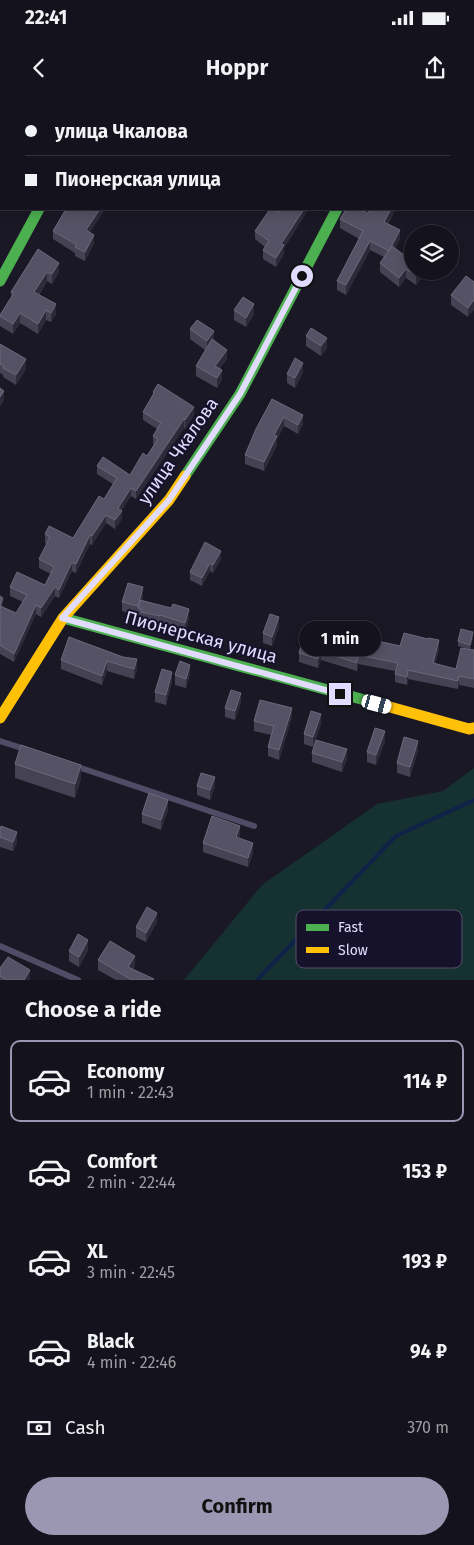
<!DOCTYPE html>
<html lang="en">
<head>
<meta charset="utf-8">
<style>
	:root { --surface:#14121c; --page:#212029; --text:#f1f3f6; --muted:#9d9ea3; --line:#33323b; --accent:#9b97b2 }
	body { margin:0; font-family:"Fira Sans",sans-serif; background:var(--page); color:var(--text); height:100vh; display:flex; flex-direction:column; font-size:19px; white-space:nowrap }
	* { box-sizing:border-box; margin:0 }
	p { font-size:16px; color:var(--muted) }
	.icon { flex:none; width:28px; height:28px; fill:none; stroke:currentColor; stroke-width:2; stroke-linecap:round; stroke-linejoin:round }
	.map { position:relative; height:880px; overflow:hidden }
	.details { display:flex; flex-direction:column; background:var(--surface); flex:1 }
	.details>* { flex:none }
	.top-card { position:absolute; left:0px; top:0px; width:475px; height:110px; box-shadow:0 2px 12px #0003,0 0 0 1px var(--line); display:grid; align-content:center; height:110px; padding:0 25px; background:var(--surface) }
	.buttons { position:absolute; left:404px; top:125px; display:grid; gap:10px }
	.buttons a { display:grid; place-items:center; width:55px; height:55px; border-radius:50%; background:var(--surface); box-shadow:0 2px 12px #0003,0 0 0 1px var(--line); font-size:25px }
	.end { position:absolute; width:22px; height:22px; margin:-11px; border:6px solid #e1dcfe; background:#111; box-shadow:0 0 0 2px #111 }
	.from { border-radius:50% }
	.bubble { position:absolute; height:35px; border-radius:18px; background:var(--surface); box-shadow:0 2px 12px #0003,0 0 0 1px var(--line); font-size:16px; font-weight:700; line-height:35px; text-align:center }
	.car { position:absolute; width:15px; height:30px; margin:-15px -8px; border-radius:6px; box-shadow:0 0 4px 1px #0007; background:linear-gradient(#fff 24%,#345 0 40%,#fff 0 76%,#345 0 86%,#fff 0) }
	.top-card b { display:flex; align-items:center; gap:18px; height:48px; font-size:19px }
	.top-card b+b { border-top:1px solid var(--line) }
	.top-card i { width:12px; height:12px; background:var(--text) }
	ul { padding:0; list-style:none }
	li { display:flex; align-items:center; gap:15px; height:82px; margin:0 10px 8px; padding:0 15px; border:2px solid transparent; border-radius:10px }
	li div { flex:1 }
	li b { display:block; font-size:19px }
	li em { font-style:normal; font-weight:700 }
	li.on { border-color:var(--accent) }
	li>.icon { width:45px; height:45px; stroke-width:1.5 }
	h2 { padding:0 25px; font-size:22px; line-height:60px }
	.pay { display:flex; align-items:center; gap:12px; height:55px; padding:0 25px; font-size:19px }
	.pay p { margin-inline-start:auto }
	.primary-button { display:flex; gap:10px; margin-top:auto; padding:10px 25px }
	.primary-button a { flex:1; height:58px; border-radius:30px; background:var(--accent); color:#111; font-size:20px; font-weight:700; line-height:58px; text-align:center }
	.status { display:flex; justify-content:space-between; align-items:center; height:35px; padding:0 25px; background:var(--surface); direction:ltr }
	.status svg { height:14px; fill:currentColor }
	header { display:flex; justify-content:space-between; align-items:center; height:65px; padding:0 25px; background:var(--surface); font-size:22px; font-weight:700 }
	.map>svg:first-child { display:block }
	.green { fill:#163132 }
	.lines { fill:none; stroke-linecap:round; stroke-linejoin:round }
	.stream { stroke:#0f2349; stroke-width:4 }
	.lane { stroke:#4f4d65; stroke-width:6 }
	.street { stroke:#4f4d65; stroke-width:12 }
	.fast { stroke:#4caf50; stroke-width:11 }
	.slow { stroke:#ffc107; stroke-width:11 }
	.wall { fill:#454253 }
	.shaded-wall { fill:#2d2a39 }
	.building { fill:#565265; stroke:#6b687d }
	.route { stroke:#e1dcfe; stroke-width:6 }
	.labels { text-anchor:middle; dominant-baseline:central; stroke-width:4; stroke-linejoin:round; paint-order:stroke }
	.street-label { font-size:18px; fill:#e1dcfe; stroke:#17122b }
	.key { fill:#17122b; stroke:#544f6a; stroke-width:1 }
	.key-label { font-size:14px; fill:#e1dcfe }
</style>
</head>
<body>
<div class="status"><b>22:41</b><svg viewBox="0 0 49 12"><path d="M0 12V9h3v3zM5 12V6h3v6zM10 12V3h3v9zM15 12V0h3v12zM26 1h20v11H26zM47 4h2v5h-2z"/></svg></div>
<header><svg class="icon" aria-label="back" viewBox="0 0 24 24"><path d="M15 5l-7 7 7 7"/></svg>Hoppr<svg class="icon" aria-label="share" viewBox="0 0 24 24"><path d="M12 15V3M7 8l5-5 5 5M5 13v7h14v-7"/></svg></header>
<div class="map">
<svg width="474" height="880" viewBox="0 0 474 880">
	<rect width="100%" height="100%" fill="#1a1825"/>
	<path class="green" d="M474 668V880H184L262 785 377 704 443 691Z"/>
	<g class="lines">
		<path class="stream" d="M257 880 396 736 474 700"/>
		<path class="lane" d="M0 641 28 650
			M75 666 254 726
			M0 846 78 880"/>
		<path class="street" d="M98 1V0
			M393 1 394 0"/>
		<path class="fast" d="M0 181 39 109
			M185 376 240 294 337 109
			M63 518 372 602"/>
		<path class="slow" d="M372 602 469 629 474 628
			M0 618 63 518 169 400 185 376"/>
	</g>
	<path class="wall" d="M166 0H196V1H168Z
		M64 109H105L90 132 94 143 85 161 75 156V153L53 139V131L64 112Z
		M308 109V110L284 148V154L276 167 263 159V150L265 147 255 139V131L280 112Z
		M370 109H396L388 124 400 139 395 148 422 171V178L416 185 406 178 399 187 380 172V163L384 157 370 150 346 195 337 190V181L359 139 340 128V119L368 113Z
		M38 149 59 172 52 184 47 181 39 195 56 214 51 222 46 220 38 234 20 223 13 234 0 226V215L11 197V192Z
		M474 182 468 217 451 205V195Z
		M234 210 254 214 246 227 234 220Z
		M190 229 214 240 227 259 220 268 222 279 217 288 196 276V266L205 250 190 239Z
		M306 236 327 248 321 256 306 246Z
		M0 244 26 269 16 285 3 277V275L0 273Z
		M303 272 295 288 287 283V274Z
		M153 292 194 315 185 329 184 328 136 399 131 396 121 411 122 419 115 429 106 423 92 445 90 444 76 473 72 471 59 498 55 496 41 517 36 514 14 562 0 554V496L3 507 16 513 23 502 10 496V487L45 485 51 474 39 468V459L47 444 45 443V434L73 438 104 399 113 384 97 374V366L130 375 147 356 154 345 153 344V336L157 329 143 320V312L153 296Z
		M272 299 303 324 298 334 284 326 277 339V345L264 371 245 364V355Z
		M221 459 213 473 210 471 202 486 190 480V472Z
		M143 497 142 501 189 518 185 533 160 525V526L141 521V519L138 518V515V516L122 511V502Z
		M279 527 272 546 263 543V533Z
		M340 535 377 544 439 549 435 564 456 569 469 549 458 546V541L473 537 470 549 474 550V588L459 585 458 589 408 579 407 585 395 582V571L358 564 357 571 321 560 318 568 299 562V553Z
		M69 537 137 569 134 579 107 571 102 585 61 569V560Z
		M190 574 186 588 175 585V575Z
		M172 582 166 605 155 602V592Z
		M241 602 235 620 225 617V608Z
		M292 617 279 660 268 656V647L271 635 254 631V621Z
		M321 624 313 647 304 644V634Z
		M385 641 376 665 367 662V652Z
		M418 650 410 677 397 673V663Z
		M312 653 347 659 342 672 312 662Z
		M15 664 81 679 75 698 15 678Z
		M197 686 215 687 210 700 197 695Z
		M168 710 161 730 142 723V714Z
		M0 729 17 742 13 751 0 747Z
		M240 735 239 738 253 753 248 767 203 752V743Z
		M157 822 146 842 136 837V827Z
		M88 850 79 867 69 861V851Z
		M98 860 135 865 133 869 154 880H116L98 870Z
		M0 868 30 879V880H0Z"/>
	<path class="shaded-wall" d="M100 109H105L86 139V130Z
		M304 109H308V110L284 148V154L276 167V158L281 144Z
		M391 109H396L384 131V122Z
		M400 130V139L389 160V151Z
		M94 135V143L85 161V152Z
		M370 141V150L346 195V185Z
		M59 163V172L52 184V174Z
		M406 169V178L399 187V178Z
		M419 171H422V178L416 185V176Z
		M47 172V181L34 201V192Z
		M474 200V210L468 217V208Z
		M56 204V214L51 222V213Z
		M254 204V214L246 227V218Z
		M46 210V220L38 234V224Z
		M20 213V223L13 234V224Z
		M214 231V241L207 251V241Z
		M327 238V248L321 256V246Z
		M227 250V259L215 275V266Z
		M26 259V269L16 285V275Z
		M303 263V272L295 288V278Z
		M222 270V279L217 288V278Z
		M4 291V300L0 307V297Z
		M194 307V315L185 329V320Z
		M303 315V324L298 334V325Z
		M284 317V326L277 339V345L264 371V362L274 335Z
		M184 319V328L136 399V391Z
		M131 388V396L118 417V408Z
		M122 411V419L115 429V420Z
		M106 415V423L92 445V436Z
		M90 435V444L76 473V464Z
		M221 451V459L213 473V465Z
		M72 462V471L59 498V490Z
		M210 463V471L202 486V478Z
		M55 487V496L41 517V508Z
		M143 487V497L140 509 138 508V516V506Z
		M3 498V506L0 515V506Z
		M36 505V514L14 562V554Z
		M189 509V518L185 533V523Z
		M279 517V527L272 546V537Z
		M473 532V537L470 549V545Z
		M439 540V549L433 572V563Z
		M321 551V560L318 568V559Z
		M358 555V564L357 571V563Z
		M137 559V569L134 579V569Z
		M107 561V571L102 585V576Z
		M190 565V574L186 588V579Z
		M408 570V579L407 585V577Z
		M172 572V582L166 605V595Z
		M459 576V585L458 589V581Z
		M241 593V602L235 620V611Z
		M292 608V617L279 660V650Z
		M321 614V624L313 647V637Z
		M385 631V641L376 665V655Z
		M418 641V650L410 677V667Z
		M347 649V659L342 672V662Z
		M81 665V679L75 698V684Z
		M215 677V687L210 700V690Z
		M168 700V710L161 730V720Z
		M240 726V735L236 746V737Z
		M17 732V742L13 751V742Z
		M253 743V753L248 767V758Z
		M157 813V822L146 842V833Z
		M88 840V850L79 867V857Z
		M135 856V865L128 876V867Z
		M30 870V880H24Z"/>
	<path class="building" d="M182 0H194L193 1H184Z
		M330 0H364L363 1H329Z
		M428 0H449L448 1H427Z
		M66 109H100L86 130 94 135 85 152 75 147 77 145 53 131Z
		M270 109H274L280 112 281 109H304L281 144 284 145 276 158 263 150 269 141 255 131Z
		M346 109H359L368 113 370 109H391L384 122 400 130 389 151 370 141 346 185 337 181 363 131 340 119Z
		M392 146 412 161V171H419L416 176 406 169 399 178 380 163Z
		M38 149 59 163 52 174 47 172 34 192 56 204 51 213 46 210 38 224 20 213 13 224 0 216V215L14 193 11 192Z
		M466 176 474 182V200L468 208 451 195Z
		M243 197 254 204 246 218 234 210Z
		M197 220 214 231 207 241 190 229Z
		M311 228 327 238 321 246 306 236Z
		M212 239 227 250 215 266 222 270 217 278 196 266Z
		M0 244 26 259 16 275 3 268 4 266 0 264Z
		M295 258 303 263 295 278 287 274Z
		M158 284 194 307 185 320 184 319 136 391 131 388 118 408 122 411 115 420 106 415 92 436 90 435 76 464 72 462 59 490 55 487 41 508 36 505 14 554 0 545V522L2 519 0 518V496L3 498 0 506 16 513 27 495 10 487 17 472 45 485 54 467 39 459 50 437 45 434 49 426 73 438 99 396 104 399 117 378 97 366 103 357 130 375 143 353 147 356 158 339 153 336 161 323 143 312 154 293 153 292Z
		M0 288 4 291 0 297Z
		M272 299 303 315 298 325 284 317 274 335 277 336 264 362 245 355 256 329Z
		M205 442 221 451 213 465 210 463 202 478 190 472Z
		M128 483 143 487 138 506 122 502Z
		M140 500 171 508 173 504 189 509 185 523 160 515V516L141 512V509L138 508Z
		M270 514 279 517 272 537 263 533Z
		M306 529 328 535 330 530 340 533V535L377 544 378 541 400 546 404 533 428 539V538L439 540 433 563 456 569 461 548 474 550V579L459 576 458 581 408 570 407 577 395 574 398 563 358 555 357 563 321 551 318 559 299 553Z
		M461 529 473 532 470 545 458 541Z
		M69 537 123 557 137 559 134 569 107 561 102 576 61 560Z
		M180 561 190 565 186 579 175 575Z
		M162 569 172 572 166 595 155 592Z
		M231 590 241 593 235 611 225 608Z
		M260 600 292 608 279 650 268 647 274 626 254 621Z
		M311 611 321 614 313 637 304 634Z
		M375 628 385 631 376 655 367 652Z
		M404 637 418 641 410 667 397 663Z
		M316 640 347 649 342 662 312 653Z
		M21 645 81 665 75 684 15 664Z
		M201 673 215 677 210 690 197 686Z
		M149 693 168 700 161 720 142 714Z
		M212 716 240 726 236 737 253 743 248 758 203 743Z
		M1 726 17 732 13 742 0 737V729Z
		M147 807 157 813 146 833 136 827Z
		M78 834 88 840 79 857 69 851Z
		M110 841 135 856 128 867 154 879 153 880H132L98 860Z
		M8 857 30 870 24 880H6L0 876V868Z"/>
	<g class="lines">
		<path class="route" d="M302 176 240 294 169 400 62 518 340 594"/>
	</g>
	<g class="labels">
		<g class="street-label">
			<text transform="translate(178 351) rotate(-55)">улица Чкалова</text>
			<text transform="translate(201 537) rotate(15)">Пионерская улица</text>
		</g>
	</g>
	<rect x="296" y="810" width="166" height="58" rx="8" class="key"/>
	<rect x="306" y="824" width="23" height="7" fill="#4caf50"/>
	<rect x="306" y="847" width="23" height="6" fill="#ffc107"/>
	<g class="key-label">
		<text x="338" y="832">Fast</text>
		<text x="338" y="855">Slow</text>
	</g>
</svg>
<div class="buttons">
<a><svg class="icon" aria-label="layers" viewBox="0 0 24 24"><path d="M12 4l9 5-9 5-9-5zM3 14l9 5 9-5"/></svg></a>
</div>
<i class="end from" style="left:302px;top:176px"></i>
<i class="end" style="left:340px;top:594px"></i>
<div class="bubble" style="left:299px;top:521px;width:82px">1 min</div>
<i class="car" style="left:377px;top:604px;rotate:105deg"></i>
<div class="top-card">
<b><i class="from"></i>улица Чкалова</b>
<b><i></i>Пионерская улица</b>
</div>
</div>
<section class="details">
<h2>Choose a ride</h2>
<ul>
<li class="on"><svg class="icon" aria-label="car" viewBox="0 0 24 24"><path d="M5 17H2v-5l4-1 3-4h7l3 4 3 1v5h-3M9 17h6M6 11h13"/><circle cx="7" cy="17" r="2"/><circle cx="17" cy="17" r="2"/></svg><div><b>Economy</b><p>1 min · 22:43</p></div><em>114 ₽</em></li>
<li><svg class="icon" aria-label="car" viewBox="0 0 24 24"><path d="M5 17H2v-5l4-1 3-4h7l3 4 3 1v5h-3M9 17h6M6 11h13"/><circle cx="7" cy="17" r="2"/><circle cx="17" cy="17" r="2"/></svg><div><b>Comfort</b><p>2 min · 22:44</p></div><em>153 ₽</em></li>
<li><svg class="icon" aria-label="car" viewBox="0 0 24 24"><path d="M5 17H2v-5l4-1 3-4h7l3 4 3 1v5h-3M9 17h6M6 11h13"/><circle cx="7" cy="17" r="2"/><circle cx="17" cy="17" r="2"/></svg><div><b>XL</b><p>3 min · 22:45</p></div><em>193 ₽</em></li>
<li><svg class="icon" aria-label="car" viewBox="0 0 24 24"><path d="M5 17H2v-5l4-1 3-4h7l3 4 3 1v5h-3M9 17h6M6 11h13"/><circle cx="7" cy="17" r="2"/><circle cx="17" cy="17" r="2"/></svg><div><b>Black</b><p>4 min · 22:46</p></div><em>94 ₽</em></li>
</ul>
<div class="pay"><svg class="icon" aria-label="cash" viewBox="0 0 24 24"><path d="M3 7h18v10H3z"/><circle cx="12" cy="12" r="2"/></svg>Cash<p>370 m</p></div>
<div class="primary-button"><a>Confirm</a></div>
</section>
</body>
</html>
